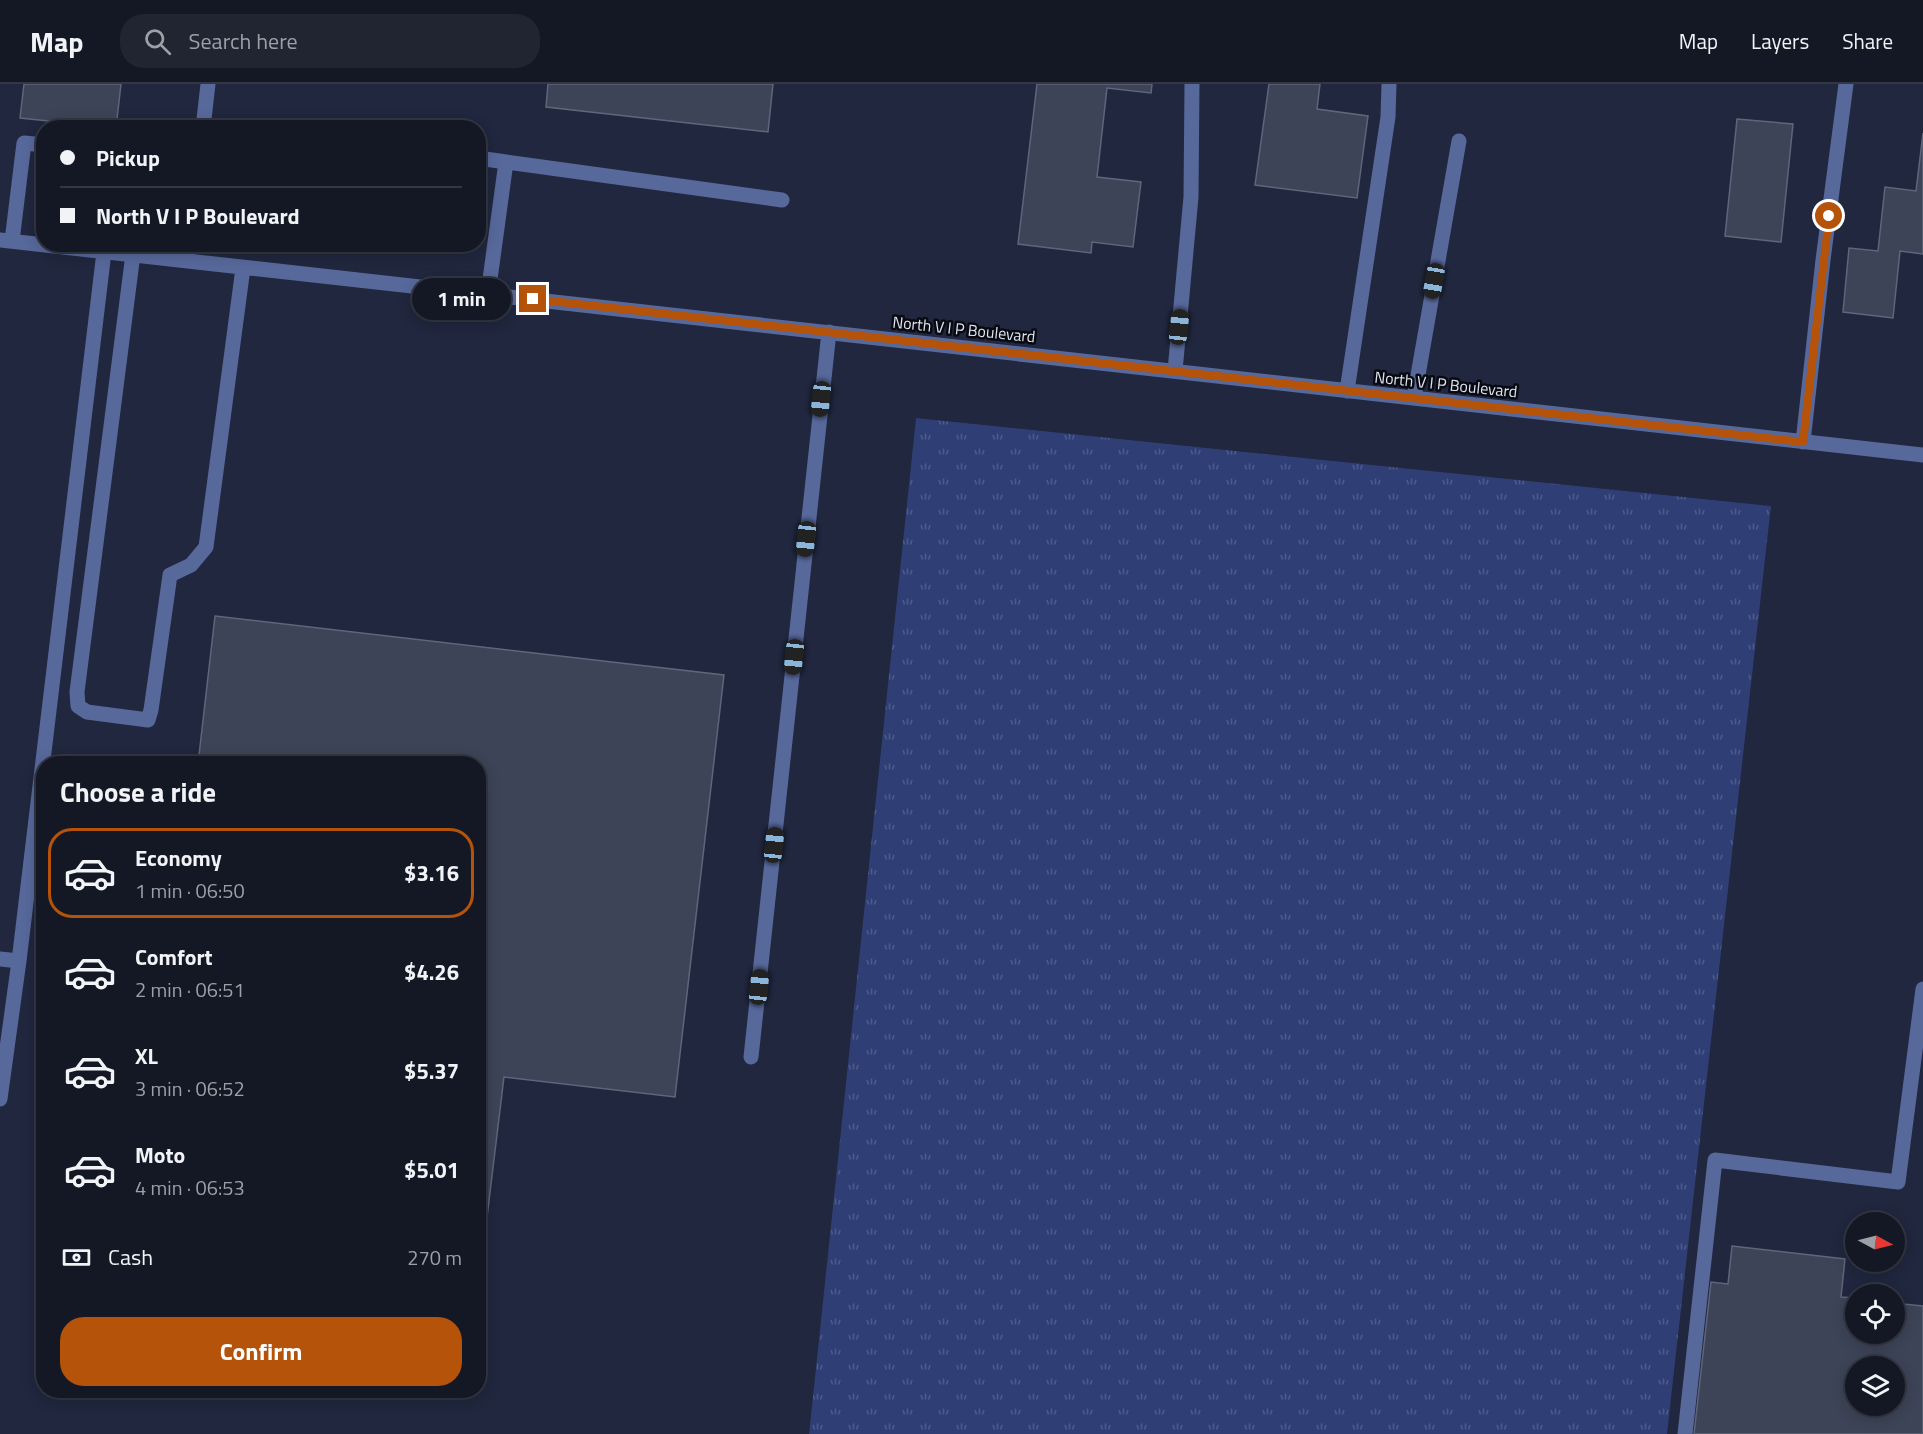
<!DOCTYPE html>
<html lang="en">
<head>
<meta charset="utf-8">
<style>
	:root { --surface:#141825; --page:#212532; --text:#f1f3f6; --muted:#9da0a7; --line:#333742; --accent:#b45309 }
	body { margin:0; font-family:"Titillium Web",sans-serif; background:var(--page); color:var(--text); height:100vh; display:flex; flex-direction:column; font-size:22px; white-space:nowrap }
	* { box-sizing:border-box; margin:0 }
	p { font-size:20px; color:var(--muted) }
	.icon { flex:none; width:33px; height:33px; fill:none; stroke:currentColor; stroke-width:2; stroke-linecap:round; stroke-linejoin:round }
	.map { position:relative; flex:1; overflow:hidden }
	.details { position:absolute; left:36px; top:672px; width:450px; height:642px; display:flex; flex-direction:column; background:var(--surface); border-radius:24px; box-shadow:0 3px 15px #0003,0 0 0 2px var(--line) }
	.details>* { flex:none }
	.top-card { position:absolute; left:36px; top:36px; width:450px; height:132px; border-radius:24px; box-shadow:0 3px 15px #0003,0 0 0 2px var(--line); display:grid; align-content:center; height:132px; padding:0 24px; background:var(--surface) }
	.needle { width:39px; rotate:97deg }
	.controls { position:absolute; left:1845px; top:1128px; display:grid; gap:12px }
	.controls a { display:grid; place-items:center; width:60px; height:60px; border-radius:50%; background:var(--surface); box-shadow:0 3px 15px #0003,0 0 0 2px var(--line); font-size:30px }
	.end { position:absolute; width:27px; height:27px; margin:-14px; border:8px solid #b45309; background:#fff; box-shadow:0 0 0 3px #fff }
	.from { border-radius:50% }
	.bubble { position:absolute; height:42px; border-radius:21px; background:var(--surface); box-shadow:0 3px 15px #0003,0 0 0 2px var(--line); font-size:20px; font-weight:700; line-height:42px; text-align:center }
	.car { position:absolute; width:18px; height:36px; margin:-18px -9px; border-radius:8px; box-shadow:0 0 4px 2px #0007; background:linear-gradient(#222 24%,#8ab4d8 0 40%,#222 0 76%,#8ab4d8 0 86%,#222 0) }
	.top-card b { display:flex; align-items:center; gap:21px; height:57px; font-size:22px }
	.top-card b+b { border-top:2px solid var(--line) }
	.top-card i { width:15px; height:15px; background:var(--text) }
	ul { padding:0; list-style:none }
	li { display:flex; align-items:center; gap:18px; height:90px; margin:0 12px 9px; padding:0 12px; border:3px solid transparent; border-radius:24px }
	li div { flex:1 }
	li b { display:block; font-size:22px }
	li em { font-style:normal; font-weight:700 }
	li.on { border-color:var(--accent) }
	li>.icon { width:54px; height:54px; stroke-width:1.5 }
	h2 { padding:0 24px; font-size:27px; line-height:72px }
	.pay { display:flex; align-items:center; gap:15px; height:66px; padding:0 24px; font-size:22px }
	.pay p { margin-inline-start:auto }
	.cta { display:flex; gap:12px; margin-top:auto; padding:12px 24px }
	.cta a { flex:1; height:69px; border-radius:24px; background:var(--accent); color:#fff; font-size:24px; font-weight:700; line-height:69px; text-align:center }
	header { display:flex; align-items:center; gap:36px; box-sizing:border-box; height:84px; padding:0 30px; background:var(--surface); border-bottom:2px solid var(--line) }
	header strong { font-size:28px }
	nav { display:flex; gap:33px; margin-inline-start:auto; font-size:21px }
	.search { width:420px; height:54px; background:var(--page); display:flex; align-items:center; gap:15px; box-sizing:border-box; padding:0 21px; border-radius:24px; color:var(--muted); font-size:22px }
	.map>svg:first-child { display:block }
	.built { fill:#20273e; fill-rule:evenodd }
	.grass { fill:url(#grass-tufts) }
	.building { fill:#3d4457; stroke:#5f667b; stroke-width:1.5; fill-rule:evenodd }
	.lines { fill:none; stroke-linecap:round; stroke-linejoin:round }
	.minor { stroke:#57689b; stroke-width:15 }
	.route { stroke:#b45309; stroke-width:8 }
	.labels { text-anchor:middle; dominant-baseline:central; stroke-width:5; stroke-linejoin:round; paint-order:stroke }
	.street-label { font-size:16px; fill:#e0e4f0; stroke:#080a12 }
</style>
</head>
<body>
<header>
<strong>Map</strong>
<div class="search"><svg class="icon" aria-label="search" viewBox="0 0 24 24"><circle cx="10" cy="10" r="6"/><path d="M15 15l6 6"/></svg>Search here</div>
<nav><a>Map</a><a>Layers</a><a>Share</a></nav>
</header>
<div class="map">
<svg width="1923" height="1350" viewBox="0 0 1923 1350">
	<defs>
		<pattern id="grass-tufts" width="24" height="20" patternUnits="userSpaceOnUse" patternTransform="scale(1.5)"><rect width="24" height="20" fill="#2f3f76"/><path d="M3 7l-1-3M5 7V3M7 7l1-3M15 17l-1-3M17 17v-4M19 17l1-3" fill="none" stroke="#4d5b8a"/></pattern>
	</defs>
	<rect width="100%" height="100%" fill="#1a2031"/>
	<path class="built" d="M0 0H1923V1350H1667L1771 422 916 334 809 1350H0ZM44 44H478V160H44ZM44 680H478V1306H44ZM1856 1138H1894V1178H1856ZM1856 1210H1894V1250H1856ZM1856 1282H1894V1322H1856Z"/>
	<path class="grass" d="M916 334 1771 422 1667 1350H809Z"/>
	<path class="building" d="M24 0H121L116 44 20 34Z
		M548 0H773L768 48 546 23Z
		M1037 0H1152L1151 9 1107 4 1097 93 1141 98 1133 163 1092 158 1091 169 1018 160Z
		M1269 0H1320L1317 25 1368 32 1357 114 1255 101Z
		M1737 35 1793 40 1781 158 1725 152Z
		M1923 49V170L1900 167 1893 234 1843 228 1849 164 1878 167 1885 103 1916 107Z
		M215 532 724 591 675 1013 504 993 484 1158 478 1157V680H198Z
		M1732 1162 1845 1175 1841 1213 1856 1214V1250H1894V1219L1923 1222V1350H1694L1711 1198 1728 1200ZM1856 1282H1894V1322H1856Z"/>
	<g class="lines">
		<path class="minor" d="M203 44 208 0
			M478 74 506 78
			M0 156 1923 371
			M12 157 24 59 44 61
			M133 170 77 608 78 622 87 628 148 636 151 626 170 491 191 481 206 463 243 184
			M187 177 189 160
			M488 210 506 78 782 116
			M1175 287 1191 113 1192 0
			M1347 307 1388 33 1389 0
			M1414 314 1459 57
			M1803 358 1823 176 1846 0
			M0 875 19 877 104 168
			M751 973 829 248
			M0 1015 19 877
			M1685 1350 1715 1076 1898 1098 1923 905"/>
	</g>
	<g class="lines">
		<path class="route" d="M533 215 1803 358 1829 132"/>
	</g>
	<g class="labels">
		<g class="street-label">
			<text transform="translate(964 245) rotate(6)">North V I P Boulevard</text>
			<text transform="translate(1446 300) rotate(6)">North V I P Boulevard</text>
		</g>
	</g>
</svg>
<div class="controls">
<a><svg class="needle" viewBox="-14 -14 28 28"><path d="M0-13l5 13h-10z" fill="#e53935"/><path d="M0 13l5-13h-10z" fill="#9da0a7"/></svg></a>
<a><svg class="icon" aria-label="locate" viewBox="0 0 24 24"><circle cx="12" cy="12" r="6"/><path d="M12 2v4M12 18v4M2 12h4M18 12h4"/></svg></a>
<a><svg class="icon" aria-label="layers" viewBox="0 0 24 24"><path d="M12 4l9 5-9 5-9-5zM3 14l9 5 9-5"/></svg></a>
</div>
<i class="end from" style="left:1829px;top:132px"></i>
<i class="end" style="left:533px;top:215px"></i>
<div class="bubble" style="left:412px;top:194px;width:99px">1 min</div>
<i class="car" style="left:1434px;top:197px;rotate:190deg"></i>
<i class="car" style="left:1179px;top:243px;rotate:6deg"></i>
<i class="car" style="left:821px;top:315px;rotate:186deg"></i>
<i class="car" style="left:806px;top:455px;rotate:186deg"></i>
<i class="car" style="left:794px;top:573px;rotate:186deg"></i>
<i class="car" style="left:774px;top:761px;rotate:6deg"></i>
<i class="car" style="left:759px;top:903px;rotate:6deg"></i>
<div class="top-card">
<b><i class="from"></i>Pickup</b>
<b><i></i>North V I P Boulevard</b>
</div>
<section class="details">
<h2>Choose a ride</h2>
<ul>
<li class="on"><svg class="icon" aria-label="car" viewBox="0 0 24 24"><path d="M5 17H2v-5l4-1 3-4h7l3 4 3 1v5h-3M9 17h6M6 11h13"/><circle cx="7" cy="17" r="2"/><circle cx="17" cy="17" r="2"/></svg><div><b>Economy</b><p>1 min · 06:50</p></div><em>$3.16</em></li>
<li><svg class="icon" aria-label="car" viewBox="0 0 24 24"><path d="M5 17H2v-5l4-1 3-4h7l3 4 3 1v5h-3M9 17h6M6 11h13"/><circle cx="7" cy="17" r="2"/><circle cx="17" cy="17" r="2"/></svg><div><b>Comfort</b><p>2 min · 06:51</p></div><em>$4.26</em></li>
<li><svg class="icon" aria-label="car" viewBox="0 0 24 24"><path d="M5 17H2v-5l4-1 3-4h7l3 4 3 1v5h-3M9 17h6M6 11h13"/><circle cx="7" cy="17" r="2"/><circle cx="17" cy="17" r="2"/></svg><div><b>XL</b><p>3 min · 06:52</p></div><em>$5.37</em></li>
<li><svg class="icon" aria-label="car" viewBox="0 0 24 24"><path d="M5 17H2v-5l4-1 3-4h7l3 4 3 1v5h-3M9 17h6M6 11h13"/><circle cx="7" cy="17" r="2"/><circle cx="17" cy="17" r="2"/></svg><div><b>Moto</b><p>4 min · 06:53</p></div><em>$5.01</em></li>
</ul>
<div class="pay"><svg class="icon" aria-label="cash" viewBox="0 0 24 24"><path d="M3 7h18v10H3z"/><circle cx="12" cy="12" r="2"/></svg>Cash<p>270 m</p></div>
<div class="cta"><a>Confirm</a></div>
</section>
</div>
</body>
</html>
